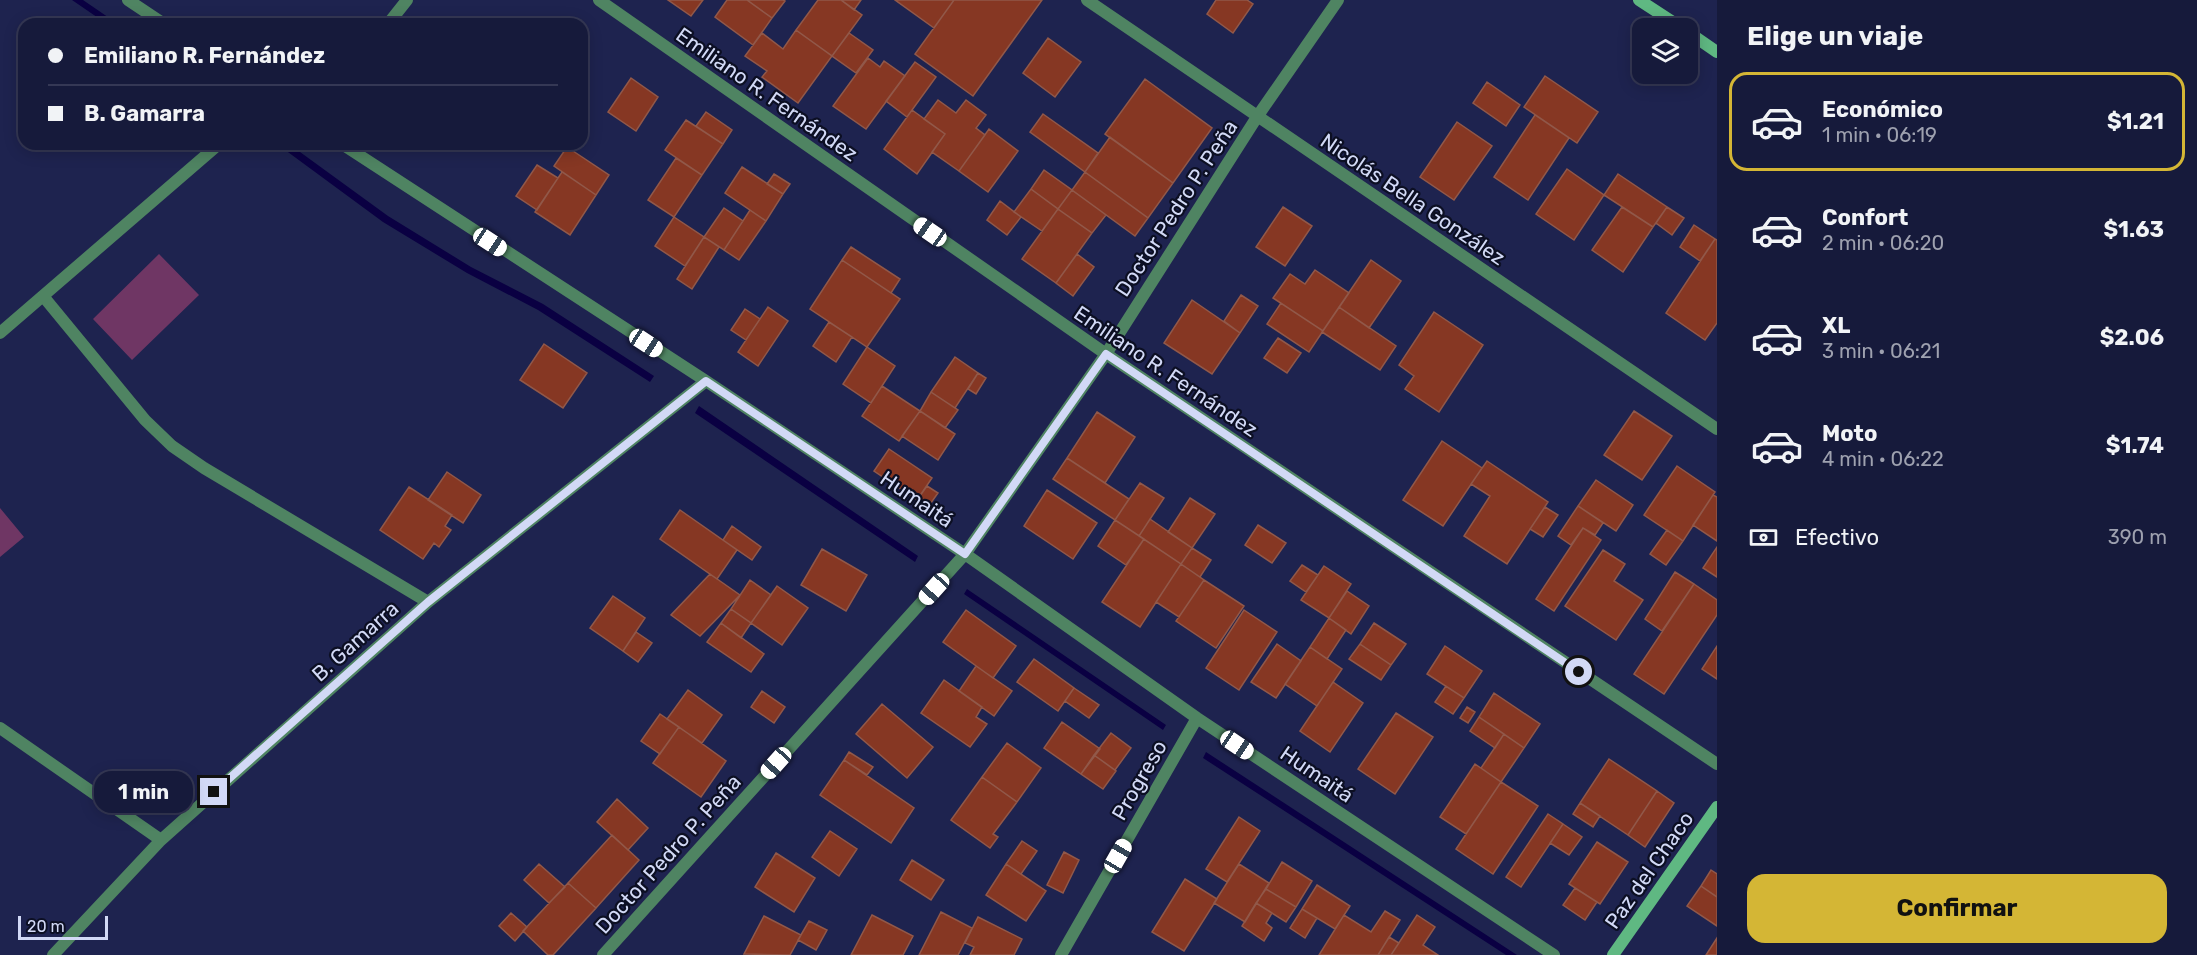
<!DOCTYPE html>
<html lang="es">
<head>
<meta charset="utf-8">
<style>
	:root { --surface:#161a3b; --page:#232746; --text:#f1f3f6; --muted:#9ea1af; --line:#353855; --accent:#d4b635 }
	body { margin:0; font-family:Rubik,sans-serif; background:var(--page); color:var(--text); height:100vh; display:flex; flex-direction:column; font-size:22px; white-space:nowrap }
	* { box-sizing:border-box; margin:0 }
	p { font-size:20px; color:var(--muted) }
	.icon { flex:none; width:33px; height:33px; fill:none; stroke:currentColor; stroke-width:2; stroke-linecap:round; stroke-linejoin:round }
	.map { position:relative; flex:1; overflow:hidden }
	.sheet { display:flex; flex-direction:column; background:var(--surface); width:480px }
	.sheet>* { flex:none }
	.banner { position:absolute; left:18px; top:18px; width:570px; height:132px; border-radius:18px; box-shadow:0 3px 15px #0003,0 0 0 2px var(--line); display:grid; align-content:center; height:132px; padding:0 30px; background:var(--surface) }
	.controls { position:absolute; left:1632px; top:18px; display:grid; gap:12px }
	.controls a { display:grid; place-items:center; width:66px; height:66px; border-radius:12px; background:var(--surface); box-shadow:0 3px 15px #0003,0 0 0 2px var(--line); font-size:30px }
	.scale { position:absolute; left:18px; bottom:15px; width:90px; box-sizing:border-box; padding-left:6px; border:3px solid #d2d9f6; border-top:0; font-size:16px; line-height:21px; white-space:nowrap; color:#d2d9f6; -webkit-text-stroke:4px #0c0f23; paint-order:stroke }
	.end { position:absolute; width:27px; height:27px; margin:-14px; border:8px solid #d2d9f6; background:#111; box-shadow:0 0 0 3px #111 }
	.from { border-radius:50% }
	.bubble { position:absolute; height:42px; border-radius:18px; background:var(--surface); box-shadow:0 3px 15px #0003,0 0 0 2px var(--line); font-size:20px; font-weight:700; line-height:42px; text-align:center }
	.car { position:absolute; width:18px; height:36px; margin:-18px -9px; border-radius:8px; box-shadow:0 0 4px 2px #0007; background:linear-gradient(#fff 24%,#345 0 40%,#fff 0 76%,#345 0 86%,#fff 0) }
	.banner b { display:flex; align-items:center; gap:21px; height:57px; font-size:22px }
	.banner b+b { border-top:2px solid var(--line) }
	.banner i { width:15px; height:15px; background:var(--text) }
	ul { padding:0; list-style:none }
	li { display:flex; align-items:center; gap:18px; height:99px; margin:0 12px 9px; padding:0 18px; border:3px solid transparent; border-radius:18px }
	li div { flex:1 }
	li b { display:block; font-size:22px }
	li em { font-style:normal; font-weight:700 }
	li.current { border-color:var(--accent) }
	li>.icon { width:54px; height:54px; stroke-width:1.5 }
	h2 { padding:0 30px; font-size:27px; line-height:72px }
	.pay { display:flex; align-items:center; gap:15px; height:66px; padding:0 30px; font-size:22px }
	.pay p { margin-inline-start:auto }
	.cta { display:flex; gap:12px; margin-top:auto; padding:12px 30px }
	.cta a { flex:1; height:69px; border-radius:18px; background:var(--accent); color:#111; font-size:24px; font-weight:700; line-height:69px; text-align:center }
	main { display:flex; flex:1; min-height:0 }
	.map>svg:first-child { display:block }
	.green { fill:#6f3664 }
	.water { fill:#0a0042 }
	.building { fill:#863723; stroke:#915849; stroke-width:1.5 }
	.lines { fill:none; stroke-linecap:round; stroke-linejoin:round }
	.street { stroke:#4f8462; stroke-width:12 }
	.secondary { stroke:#5fb882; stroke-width:12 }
	.route { stroke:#d2d9f6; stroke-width:8 }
	.labels { text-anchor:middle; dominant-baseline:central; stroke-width:4.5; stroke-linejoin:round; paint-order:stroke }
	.street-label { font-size:21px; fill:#d2d9f6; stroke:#0c0f23 }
</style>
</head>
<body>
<main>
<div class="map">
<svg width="1717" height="955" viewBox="0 0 1717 955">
	<rect width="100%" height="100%" fill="#1e234f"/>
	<path class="green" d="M159 254 199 295 132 360 93 319Z
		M0 508 24 537 0 557Z"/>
	<path class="water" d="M72 0H83L118 24H107Z
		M277 144H289L388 216 471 267 543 304 654 376 650 382 538 310 467 273 383 222Z
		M699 406 918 556 915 562 695 413Z
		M967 589 1166 725 1163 730 964 594Z
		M1206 752 1517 955H1506L1203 758Z"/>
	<path class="building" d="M668 0H703L691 16Z
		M727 0H747L772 18 753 45 715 17Z
		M747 0H783L785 1 772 18Z
		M818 0H841L862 15 832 56 796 30Z
		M841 0H861L854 10Z
		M895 0H954L934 28Z
		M954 0H1042L973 96 915 54Z
		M1216 0H1247L1253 4 1233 33 1207 14Z
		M796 30 832 56 798 103 762 77 767 71 745 56 762 33 783 49Z
		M849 33 873 50 856 73 832 56Z
		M1048 38 1081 62 1055 97 1023 73Z
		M868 58 880 67 884 61 905 76 866 129 833 106Z
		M915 62 936 77 907 117 886 101Z
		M1545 76 1598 112 1577 143 1524 107Z
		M631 78 658 97 636 131 608 112Z
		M1145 79 1212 128 1173 183 1105 134Z
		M1487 82 1520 105 1506 126 1473 103Z
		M938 100 956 113 966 100 986 115 976 128 985 135 959 171 932 152 945 134 924 119Z
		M912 110 945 134 917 174 884 149Z
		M706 112 732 130 723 144 696 126Z
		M1043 114 1098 153 1085 172 1030 132Z
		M1535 115 1569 138 1528 200 1494 177Z
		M686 120 723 144 702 175 665 150Z
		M1457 122 1492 146 1454 200 1420 177Z
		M989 129 1018 151 988 192 959 171Z
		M1110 137 1173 183 1148 218 1085 172Z
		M567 147 609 175 596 195 554 166Z
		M676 158 702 175 674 217 648 200Z
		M537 165 558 178 537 210 516 196Z
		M742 167 783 194 766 221 725 193Z
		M1567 169 1604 195 1574 240 1536 214Z
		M1044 170 1072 190 1058 209 1031 189Z
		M562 172 596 195 570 235 535 212Z
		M1085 172 1148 218 1135 236 1072 190Z
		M774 174 790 184 783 194 767 184Z
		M1618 174 1667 207 1653 227 1604 195Z
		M1031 189 1058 209 1042 231 1014 212Z
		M1072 190 1106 215 1092 233 1058 209Z
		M1000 201 1021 217 1007 235 987 220Z
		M1283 207 1312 226 1285 266 1256 247Z
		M1622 207 1653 227 1623 272 1592 250Z
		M1667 207 1684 218 1672 235 1656 223Z
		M724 208 743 221 724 250 704 237Z
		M1058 209 1092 233 1056 283 1022 259Z
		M750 210 766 221 739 260 724 250Z
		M674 217 704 237 685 266 655 246Z
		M1694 225 1715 239 1700 261 1680 247Z
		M704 237 719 247 692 289 677 279Z
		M1715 239 1717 240V323L1705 340 1666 313Z
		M851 247 900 279 891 293 842 260Z
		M1077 254 1094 267 1073 296 1056 283Z
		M842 260 900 299 867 347 810 309Z
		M1371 260 1401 281 1369 328 1339 307Z
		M1315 270 1349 293 1323 331 1273 298 1290 274 1305 284Z
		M1241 295 1258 306 1240 333 1224 321Z
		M1192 300 1240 333 1212 374 1164 343Z
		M1281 303 1323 331 1309 352 1267 324Z
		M768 307 788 321 758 366 738 352Z
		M1339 307 1396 346 1380 370 1322 332Z
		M745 309 760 319 746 340 731 330Z
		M1434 312 1483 345 1439 412 1405 389 1414 376 1399 365Z
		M829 322 852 337 836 362 813 346Z
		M1278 338 1301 353 1287 373 1264 358Z
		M544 344 587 373 563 408 520 380Z
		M867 347 895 366 871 403 843 384Z
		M955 357 978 373 955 408 931 392Z
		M978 373 986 378 976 394 968 389Z
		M882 386 920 411 899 441 862 416Z
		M931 392 958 410 945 428 920 411Z
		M920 411 955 434 938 460 902 436Z
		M1634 411 1672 436 1642 480 1604 455Z
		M1097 412 1135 437 1105 483 1067 458Z
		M1442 441 1482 468 1443 526 1403 500Z
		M889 449 932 478 917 500 874 471Z
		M1067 458 1129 499 1115 520 1053 479Z
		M1487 461 1548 502 1507 564 1464 536 1490 496 1471 484Z
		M1677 466 1715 492 1683 541 1644 515Z
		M447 472 481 495 463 523 428 500Z
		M1596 480 1633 505 1616 531 1578 506Z
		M1140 483 1164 498 1139 536 1115 520Z
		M927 486 938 493 928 507 917 500Z
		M409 487 452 515 445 526 451 530 439 547 434 543 423 559 380 530Z
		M1047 490 1097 523 1073 559 1024 526Z
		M1713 495 1717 497V541L1693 525Z
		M1190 498 1215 514 1192 548 1168 532Z
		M1578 506 1603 523 1595 535 1583 528 1571 545 1558 536Z
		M1545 507 1558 515 1543 537 1530 529Z
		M680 510 737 550 717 579 660 539Z
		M1150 519 1192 548 1181 564 1139 536Z
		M1115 520 1144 539 1126 565 1098 546Z
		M1258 525 1286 543 1272 563 1245 545Z
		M732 526 761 547 752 560 723 540Z
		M1583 528 1601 540 1554 611 1536 599Z
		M1667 530 1683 541 1666 565 1650 554Z
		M1144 539 1181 564 1140 627 1102 602Z
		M1717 547V577L1703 568Z
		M1192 548 1211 560 1200 577 1181 564Z
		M822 549 867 575 846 611 801 585Z
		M1603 550 1625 564 1614 581 1643 600 1616 640 1565 606Z
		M1181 564 1204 580 1179 617 1156 602Z
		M1302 565 1318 575 1306 592 1290 581Z
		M1324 566 1351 584 1329 618 1301 600Z
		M1675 572 1694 584 1662 631 1645 619Z
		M710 574 740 595 700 636 671 615Z
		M750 580 771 595 751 623 731 609Z
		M1204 580 1244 606 1216 648 1176 621Z
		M1694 584 1717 600V615L1664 694 1634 674Z
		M777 586 808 608 782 645 751 623Z
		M1347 591 1369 606 1351 634 1329 618Z
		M613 596 645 618 623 651 590 628Z
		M731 609 751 623 741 638 721 623Z
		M966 610 1016 646 993 678 943 642Z
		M1244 610 1277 632 1239 690 1206 668Z
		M1329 618 1346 630 1327 659 1310 647Z
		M721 623 764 654 751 672 707 642Z
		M1374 623 1406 644 1391 665 1360 644Z
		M636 632 652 643 638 662 623 651Z
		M1277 644 1301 661 1276 698 1251 682Z
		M1360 644 1391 665 1381 680 1349 659Z
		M1445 646 1482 671 1464 698 1427 674Z
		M1717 646V679L1702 669Z
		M1310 647 1342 669 1317 706 1285 684Z
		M1034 659 1074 688 1058 711 1017 682Z
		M976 666 1012 691 994 716 959 691Z
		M944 680 982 707 976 717 987 724 970 747 921 713Z
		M1333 682 1363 703 1330 752 1300 731Z
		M1446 686 1464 698 1453 714 1435 702Z
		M1074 688 1099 705 1089 718 1065 701Z
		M688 690 722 715 702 743 667 719Z
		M762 691 785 707 774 723 751 707Z
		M1494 693 1540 724 1524 748 1479 717Z
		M882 704 933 747 907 778 856 734Z
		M1467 707 1475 712 1468 723 1460 718Z
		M1396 713 1433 737 1395 794 1358 769Z
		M660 714 679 727 660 754 641 741Z
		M1479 717 1504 734 1495 748 1470 731Z
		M1062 722 1100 749 1081 774 1044 748Z
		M679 727 726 761 701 797 653 763Z
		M1111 733 1131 748 1115 770 1094 755Z
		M1504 734 1524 748 1501 782 1481 768Z
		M1007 743 1041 768 1017 802 982 777Z
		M849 752 873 767 867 775 844 760Z
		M1094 755 1116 771 1103 789 1081 774Z
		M1609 759 1657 791 1628 835 1580 803Z
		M844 760 914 808 891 843 820 795Z
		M1475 764 1501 782 1466 834 1440 817Z
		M982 777 1017 802 993 834 998 837 990 848 951 820Z
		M1501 782 1538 806 1493 874 1456 849Z
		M1657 791 1674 803 1645 847 1628 835Z
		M617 799 648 828 628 850 597 822Z
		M1580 803 1600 816 1593 827 1573 814Z
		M1548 814 1563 824 1521 887 1506 877Z
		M1239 817 1260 831 1227 882 1206 869Z
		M1563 824 1582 837 1569 855 1550 843Z
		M830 831 857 849 839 876 812 857Z
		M612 835 639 860 596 908 568 883Z
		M1022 841 1037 851 1021 874 1006 864Z
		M1597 842 1628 862 1600 904 1569 884Z
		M1064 852 1079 860 1063 893 1047 885Z
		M776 853 815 878 794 912 755 887Z
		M912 860 944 880 931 900 900 880Z
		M1282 862 1312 881 1296 907 1266 889Z
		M539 864 565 887 549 903 524 880Z
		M1006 864 1046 891 1026 921 986 895Z
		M1239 864 1269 883 1245 922 1214 903Z
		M1711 870 1717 874V897L1701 886Z
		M1185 879 1217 899 1184 951 1152 932Z
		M568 883 596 908 553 955H548L523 931Z
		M1317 885 1350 906 1335 929 1302 909Z
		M1701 886 1717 897V926L1687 906Z
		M1575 888 1597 902 1585 920 1563 905Z
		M1266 889 1296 907 1286 922 1256 903Z
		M1256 903 1272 913 1266 923 1272 928 1264 941 1242 926Z
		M1302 909 1317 918 1305 938 1290 928Z
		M1385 911 1400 920 1378 955H1319L1344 915 1371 932Z
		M941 912 972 928 958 955H919Z
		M511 913 527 927 515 941 499 926Z
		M872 915 913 936 903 955H851Z
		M1417 915 1435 927 1423 945 1438 955H1391Z
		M764 916 801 935 790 955 744 954Z
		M978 917 1022 939 1014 955H970L974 947 965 943Z
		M809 921 827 930 816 950 798 940Z
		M1389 937 1399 943 1391 955H1378Z
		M1717 938V955H1706Z"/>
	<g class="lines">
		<path class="street" d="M128 0 164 24
			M599 0 1106 354 1717 764
			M1087 0 1717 429
			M388 24 407 0
			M342 144 706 381 965 554 1197 718 1554 955
			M43 296 145 420 172 446 204 468 428 602
			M0 333 219 144
			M0 728 161 840
			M53 955 161 840 428 602 706 381
			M603 955 965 554 1106 354 1257 117 1338 0
			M1061 955 1197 718"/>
		<path class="secondary" d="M1639 0 1682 28
			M1688 32 1717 52
			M1613 955 1717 807"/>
	</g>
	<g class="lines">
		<path class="route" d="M214 792 428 602 706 381 965 554 1106 354 1579 672"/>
	</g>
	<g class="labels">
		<g class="street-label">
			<text transform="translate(767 94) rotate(35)">Emiliano R. Fernández</text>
			<text transform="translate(1413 199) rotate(34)">Nicolás Bella González</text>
			<text transform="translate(1176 208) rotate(-57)">Doctor Pedro P. Peña</text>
			<text transform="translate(1166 371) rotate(34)">Emiliano R. Fernández</text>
			<text transform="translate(917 499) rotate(34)">Humaitá</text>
			<text transform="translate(355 641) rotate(-42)">B. Gamarra</text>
			<text transform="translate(1317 774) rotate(34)">Humaitá</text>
			<text transform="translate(1139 780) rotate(-60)">Progreso</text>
			<text transform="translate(668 854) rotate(-48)">Doctor Pedro P. Peña</text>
			<text transform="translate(1649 870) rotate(-55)">Paz del Chaco</text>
		</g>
	</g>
</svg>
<div class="controls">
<a><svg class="icon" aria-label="layers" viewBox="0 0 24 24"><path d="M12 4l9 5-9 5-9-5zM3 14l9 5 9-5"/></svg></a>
</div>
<div class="scale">20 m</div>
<i class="end from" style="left:1579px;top:672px"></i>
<i class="end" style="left:214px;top:792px"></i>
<div class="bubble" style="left:94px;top:771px;width:99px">1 min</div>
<i class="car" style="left:930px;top:232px;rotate:305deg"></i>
<i class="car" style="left:490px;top:242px;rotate:123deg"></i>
<i class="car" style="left:646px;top:343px;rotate:123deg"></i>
<i class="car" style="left:934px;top:589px;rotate:222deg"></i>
<i class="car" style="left:1237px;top:745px;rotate:124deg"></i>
<i class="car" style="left:776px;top:763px;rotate:222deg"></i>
<i class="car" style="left:1118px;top:856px;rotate:30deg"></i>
<div class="banner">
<b><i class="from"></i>Emiliano R. Fernández</b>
<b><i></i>B. Gamarra</b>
</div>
</div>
<section class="sheet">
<h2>Elige un viaje</h2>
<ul>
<li class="current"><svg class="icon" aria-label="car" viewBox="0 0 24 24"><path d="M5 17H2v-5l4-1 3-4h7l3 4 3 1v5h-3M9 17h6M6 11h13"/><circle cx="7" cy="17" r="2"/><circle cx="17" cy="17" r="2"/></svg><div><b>Económico</b><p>1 min · 06:19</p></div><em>$1.21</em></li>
<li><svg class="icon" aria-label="car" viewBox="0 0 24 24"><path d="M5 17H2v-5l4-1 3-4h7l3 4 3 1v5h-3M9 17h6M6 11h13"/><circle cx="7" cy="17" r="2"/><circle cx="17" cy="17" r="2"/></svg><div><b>Confort</b><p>2 min · 06:20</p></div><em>$1.63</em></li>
<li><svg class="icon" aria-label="car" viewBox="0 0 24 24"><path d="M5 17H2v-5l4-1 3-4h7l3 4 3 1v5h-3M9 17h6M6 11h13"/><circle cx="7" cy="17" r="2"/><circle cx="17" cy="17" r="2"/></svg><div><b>XL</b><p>3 min · 06:21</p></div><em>$2.06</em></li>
<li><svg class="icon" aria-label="car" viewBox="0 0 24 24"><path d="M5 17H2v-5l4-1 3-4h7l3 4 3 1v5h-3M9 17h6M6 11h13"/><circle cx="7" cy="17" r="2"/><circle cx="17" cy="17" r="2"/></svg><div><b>Moto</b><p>4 min · 06:22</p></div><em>$1.74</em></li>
</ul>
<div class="pay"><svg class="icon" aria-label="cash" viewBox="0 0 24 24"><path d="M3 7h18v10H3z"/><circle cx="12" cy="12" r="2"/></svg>Efectivo<p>390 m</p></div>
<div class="cta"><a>Confirmar</a></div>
</section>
</main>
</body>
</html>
